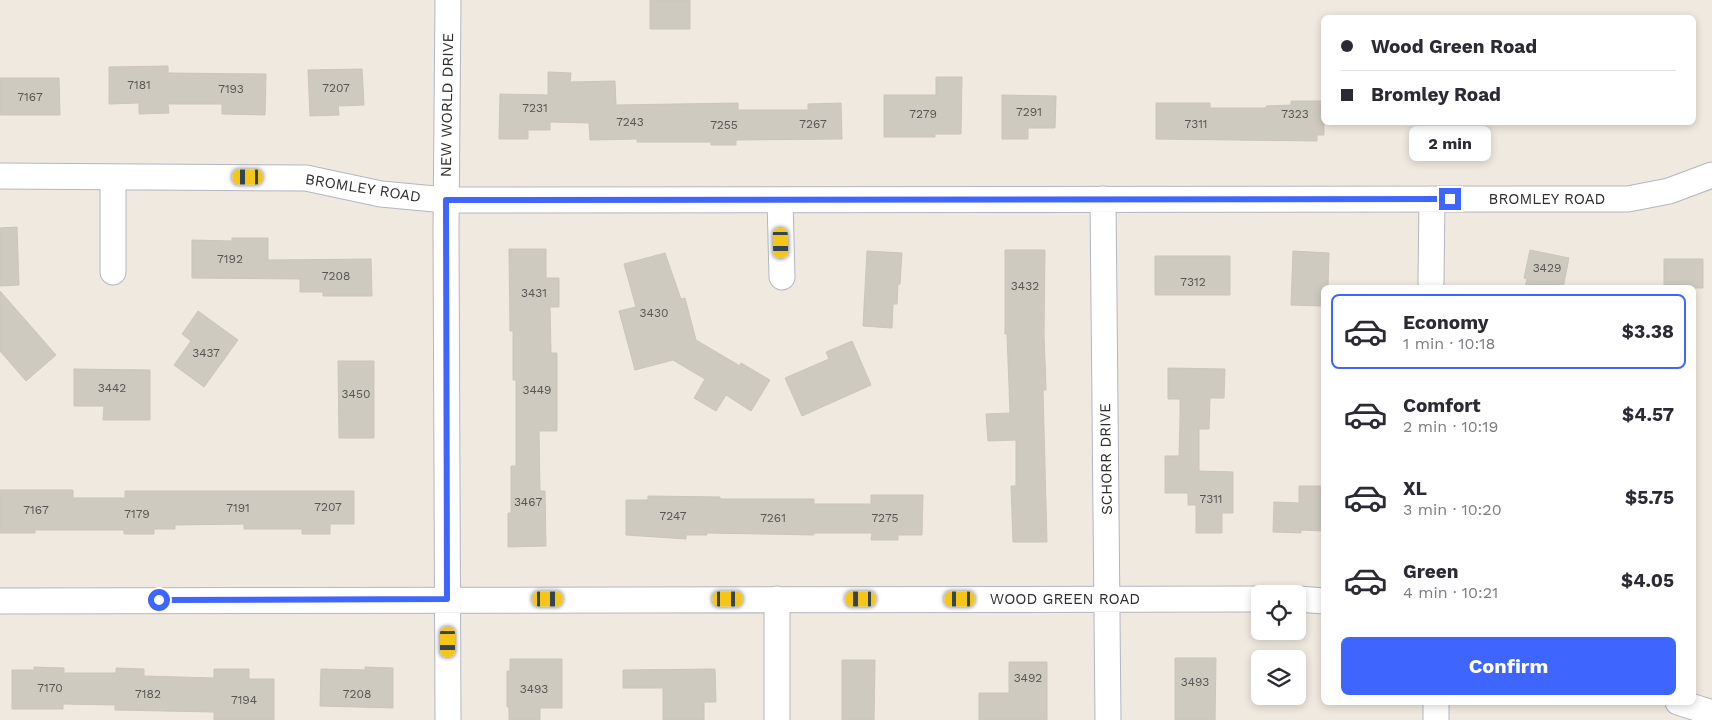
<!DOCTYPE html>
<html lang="en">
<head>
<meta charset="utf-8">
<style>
	:root { --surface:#fff; --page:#f2f2f3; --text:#2b2b33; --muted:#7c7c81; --line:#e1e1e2; --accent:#3e66ff }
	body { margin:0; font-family:"Work Sans",sans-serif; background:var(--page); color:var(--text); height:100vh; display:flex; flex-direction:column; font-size:19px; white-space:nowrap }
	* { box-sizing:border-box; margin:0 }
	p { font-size:16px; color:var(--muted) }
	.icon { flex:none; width:28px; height:28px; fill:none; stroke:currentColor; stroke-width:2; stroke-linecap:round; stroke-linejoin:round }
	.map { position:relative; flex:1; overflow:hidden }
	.details { position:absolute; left:1321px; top:285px; width:375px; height:420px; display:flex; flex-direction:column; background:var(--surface); border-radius:8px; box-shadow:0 2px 8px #0003 }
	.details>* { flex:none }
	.guide { position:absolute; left:1321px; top:15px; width:375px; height:110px; border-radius:8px; box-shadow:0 2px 8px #0003; display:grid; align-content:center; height:110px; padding:0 20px; background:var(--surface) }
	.fabs { position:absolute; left:1251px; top:585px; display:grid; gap:10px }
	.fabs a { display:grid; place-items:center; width:55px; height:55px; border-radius:8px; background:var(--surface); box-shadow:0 2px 8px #0003; font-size:25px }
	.end { position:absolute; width:22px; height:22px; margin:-11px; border:6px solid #3e66ff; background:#fff; box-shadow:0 0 0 2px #fff }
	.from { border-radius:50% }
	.bubble { position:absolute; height:35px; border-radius:8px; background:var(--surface); box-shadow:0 2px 8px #0003; font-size:16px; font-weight:700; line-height:35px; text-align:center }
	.car { position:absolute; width:15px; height:30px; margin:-15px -8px; border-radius:6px; box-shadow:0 0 4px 1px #0007; background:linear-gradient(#f5c518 24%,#345 0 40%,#f5c518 0 76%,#345 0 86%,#f5c518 0) }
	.guide b { display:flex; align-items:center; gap:18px; height:48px; font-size:19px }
	.guide b+b { border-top:1px solid var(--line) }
	.guide i { width:12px; height:12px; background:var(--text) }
	ul { padding:9px 0 0; list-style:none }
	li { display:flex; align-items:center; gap:15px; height:75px; margin:0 10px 8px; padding:0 10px; border:2px solid transparent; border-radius:8px }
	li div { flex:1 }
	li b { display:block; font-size:19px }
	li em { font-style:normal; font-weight:700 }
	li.selected { border-color:var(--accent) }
	li>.icon { width:45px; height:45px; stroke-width:1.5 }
	.action { display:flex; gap:10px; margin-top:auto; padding:10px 20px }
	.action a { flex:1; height:58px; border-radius:8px; background:var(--accent); color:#fff; font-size:20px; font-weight:700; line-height:58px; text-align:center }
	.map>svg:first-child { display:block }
	.building { fill:#cfcac0; stroke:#ccc5b8 }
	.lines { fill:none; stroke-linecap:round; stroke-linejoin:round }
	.street-casing { stroke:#b3b6c2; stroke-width:27 }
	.street { stroke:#fff; stroke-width:25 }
	.route { stroke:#3e66ff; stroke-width:6 }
	.labels { text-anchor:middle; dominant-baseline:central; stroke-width:4; stroke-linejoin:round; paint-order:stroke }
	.number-label { font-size:12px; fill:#565552 }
	.street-label { font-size:15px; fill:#2e2e2e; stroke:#fff }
</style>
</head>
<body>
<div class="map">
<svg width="1712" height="720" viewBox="0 0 1712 720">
	<rect width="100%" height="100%" fill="#f0e9df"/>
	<path class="building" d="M650 0H690V29H650Z
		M168 66V73L266 74 265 115 222 114V104H168L169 113 139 114V103L109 104V67Z
		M362 69 364 105 338 106 339 115 310 116 308 70Z
		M548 72 571 73 570 82 615 81 616 105 738 103V110H808V104L841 103 842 139 736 140V145H711V142H637V139L590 140 589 123 550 122V130H528V139H499L500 94 548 95Z
		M936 77H962L961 134H935V137H884V95H936Z
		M0 78H59L60 115H0Z
		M1002 95 1056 96 1055 128H1028V139H1002Z
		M1291 101H1324V135H1317V141L1156 139V103H1210V108H1266V106L1291 105Z
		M17 227 19 285 0 286V228Z
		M232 238H268V260L371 259 372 296H323V292H300V279L192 278V240L232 241Z
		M509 249H546V278H559V307H550L551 353H557V431H539L540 491H545L546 546 508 547V513H511V466H516V380H513V331H510Z
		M1005 250H1045L1044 334 1046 390H1043L1047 542H1013L1011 486H1016V440L988 441 986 414 1010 413 1007 334H1005Z
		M1530 250 1569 258 1563 288H1525L1527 279 1524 278Z
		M867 251 902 253 900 284H898L897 304H893L892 328 863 326Z
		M1293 251 1329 253 1328 288H1324V306L1291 305Z
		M665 253 681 299 685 298 696 340 740 366 741 363 770 380 751 411 726 395 716 411 694 398 705 379 673 360 635 370 619 311 636 307 624 264Z
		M1155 256H1230V295H1155Z
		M1664 259H1703V288H1664Z
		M0 291 56 355 26 381 0 351Z
		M198 311 238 340 204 387 174 365 191 341 182 334Z
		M852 341 871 385 802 416 785 378 829 359 826 352Z
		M338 361H374V438H339Z
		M1168 368 1225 369 1224 398H1210L1209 429H1199V471L1233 472V513H1222V533H1196V505H1188V493H1165V456H1179L1180 419V399H1168Z
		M74 369 150 370V420H103L104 406H74Z
		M1299 486H1324V531L1301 530V533L1273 532 1274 502 1299 503Z
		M0 490H73V498H125V491H354V524H330V534H302V529H244V524L175 525V529H154V534H124V530H35V533H0Z
		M871 495H923L922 535H898V540H871L872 533H814V535L707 533V535H686V539L626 535V500H648V496L720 497V499H814V504H871Z
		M1175 658H1216L1215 720H1175Z
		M510 659H562V708H540V720H509V707H507V671H510Z
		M842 660H875L874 720H842Z
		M1009 662H1047V720H979V693H1009Z
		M34 667 64 668V673H116V668L144 669V676L214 678V669H249V679H274V720H214V712L115 710V705L63 704V709H12V670H34Z
		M365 667 393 668V708L320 706 321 669 365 670Z
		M715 669 716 702H704V720H663V688H623V670Z"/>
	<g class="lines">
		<defs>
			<path id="street" d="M448 0 446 229 448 720
				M0 176 306 178 381 194 446 200 1628 199 1669 191 1712 175
				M113 177V272
				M1103 199 1108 720
				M780 200 782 277
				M1431 282 1432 199
				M777 599V720
				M1298 599 1324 601
				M0 601 1260 599
				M1436 702V720
				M1678 702 1712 713"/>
		</defs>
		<use href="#street" class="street-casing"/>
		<use href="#street" class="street"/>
	</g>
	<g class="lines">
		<path class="route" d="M159 600 447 599 446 200 1450 199"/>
	</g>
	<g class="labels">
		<g class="number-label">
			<text x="139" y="85">7181</text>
			<text x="336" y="88">7207</text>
			<text x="231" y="89">7193</text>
			<text x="30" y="97">7167</text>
			<text x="535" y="108">7231</text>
			<text x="1029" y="112">7291</text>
			<text x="923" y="114">7279</text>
			<text x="1295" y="114">7323</text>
			<text x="630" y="122">7243</text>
			<text x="813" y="124">7267</text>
			<text x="1196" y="124">7311</text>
			<text x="724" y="125">7255</text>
			<text x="230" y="259">7192</text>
			<text x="1547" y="268">3429</text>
			<text x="336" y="276">7208</text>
			<text x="1193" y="282">7312</text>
			<text x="1025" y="286">3432</text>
			<text x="534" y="293">3431</text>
			<text x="654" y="313">3430</text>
			<text x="206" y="353">3437</text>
			<text x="112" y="388">3442</text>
			<text x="537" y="390">3449</text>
			<text x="356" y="394">3450</text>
			<text x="1211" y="499">7311</text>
			<text x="528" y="502">3467</text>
			<text x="328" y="507">7207</text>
			<text x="238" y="508">7191</text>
			<text x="36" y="510">7167</text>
			<text x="137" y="514">7179</text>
			<text x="673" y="516">7247</text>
			<text x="773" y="518">7261</text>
			<text x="885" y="518">7275</text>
			<text x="1028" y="678">3492</text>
			<text x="1195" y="682">3493</text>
			<text x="50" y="688">7170</text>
			<text x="534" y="689">3493</text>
			<text x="148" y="694">7182</text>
			<text x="357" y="694">7208</text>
			<text x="244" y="700">7194</text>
		</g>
		<g class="street-label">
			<text transform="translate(447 105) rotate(-89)">NEW WORLD DRIVE</text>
			<text transform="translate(363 188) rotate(9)">BROMLEY ROAD</text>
			<text x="1547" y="199">BROMLEY ROAD</text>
			<text transform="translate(1106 459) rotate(-91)">SCHORR DRIVE</text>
			<text x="1065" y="599">WOOD GREEN ROAD</text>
		</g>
	</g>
</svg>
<div class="fabs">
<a><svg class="icon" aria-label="locate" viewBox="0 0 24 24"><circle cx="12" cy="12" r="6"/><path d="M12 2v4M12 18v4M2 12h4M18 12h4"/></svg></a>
<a><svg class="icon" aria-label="layers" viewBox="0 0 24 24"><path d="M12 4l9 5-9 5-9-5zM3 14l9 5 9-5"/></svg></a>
</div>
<i class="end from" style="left:159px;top:600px"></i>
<i class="end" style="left:1450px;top:199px"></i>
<div class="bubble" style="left:1409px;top:126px;width:82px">2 min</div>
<i class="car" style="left:248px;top:177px;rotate:270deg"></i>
<i class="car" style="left:781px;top:243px;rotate:179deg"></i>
<i class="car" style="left:548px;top:599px;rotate:90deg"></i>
<i class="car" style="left:728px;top:599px;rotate:90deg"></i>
<i class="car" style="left:861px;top:599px;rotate:270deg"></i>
<i class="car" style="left:960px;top:599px;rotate:270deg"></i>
<i class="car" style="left:448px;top:642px;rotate:180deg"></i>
<div class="guide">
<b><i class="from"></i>Wood Green Road</b>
<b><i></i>Bromley Road</b>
</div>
<section class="details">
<ul>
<li class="selected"><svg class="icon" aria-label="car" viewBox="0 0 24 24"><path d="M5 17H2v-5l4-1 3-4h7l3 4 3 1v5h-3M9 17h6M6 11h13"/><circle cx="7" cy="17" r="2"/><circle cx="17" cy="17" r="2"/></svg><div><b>Economy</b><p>1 min · 10:18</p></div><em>$3.38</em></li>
<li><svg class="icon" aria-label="car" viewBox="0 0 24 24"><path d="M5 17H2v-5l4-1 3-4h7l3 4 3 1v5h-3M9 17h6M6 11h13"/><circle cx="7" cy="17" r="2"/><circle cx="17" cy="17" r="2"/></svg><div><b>Comfort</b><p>2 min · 10:19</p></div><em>$4.57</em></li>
<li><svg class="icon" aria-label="car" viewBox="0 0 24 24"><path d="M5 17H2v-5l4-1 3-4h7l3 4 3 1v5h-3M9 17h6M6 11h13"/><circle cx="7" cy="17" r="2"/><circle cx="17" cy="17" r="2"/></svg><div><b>XL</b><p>3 min · 10:20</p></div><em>$5.75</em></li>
<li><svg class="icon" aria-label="car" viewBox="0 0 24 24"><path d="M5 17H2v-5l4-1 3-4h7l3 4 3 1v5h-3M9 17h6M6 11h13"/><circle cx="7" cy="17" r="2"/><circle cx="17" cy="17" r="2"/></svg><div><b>Green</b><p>4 min · 10:21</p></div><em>$4.05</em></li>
</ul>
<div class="action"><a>Confirm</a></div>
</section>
</div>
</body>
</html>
